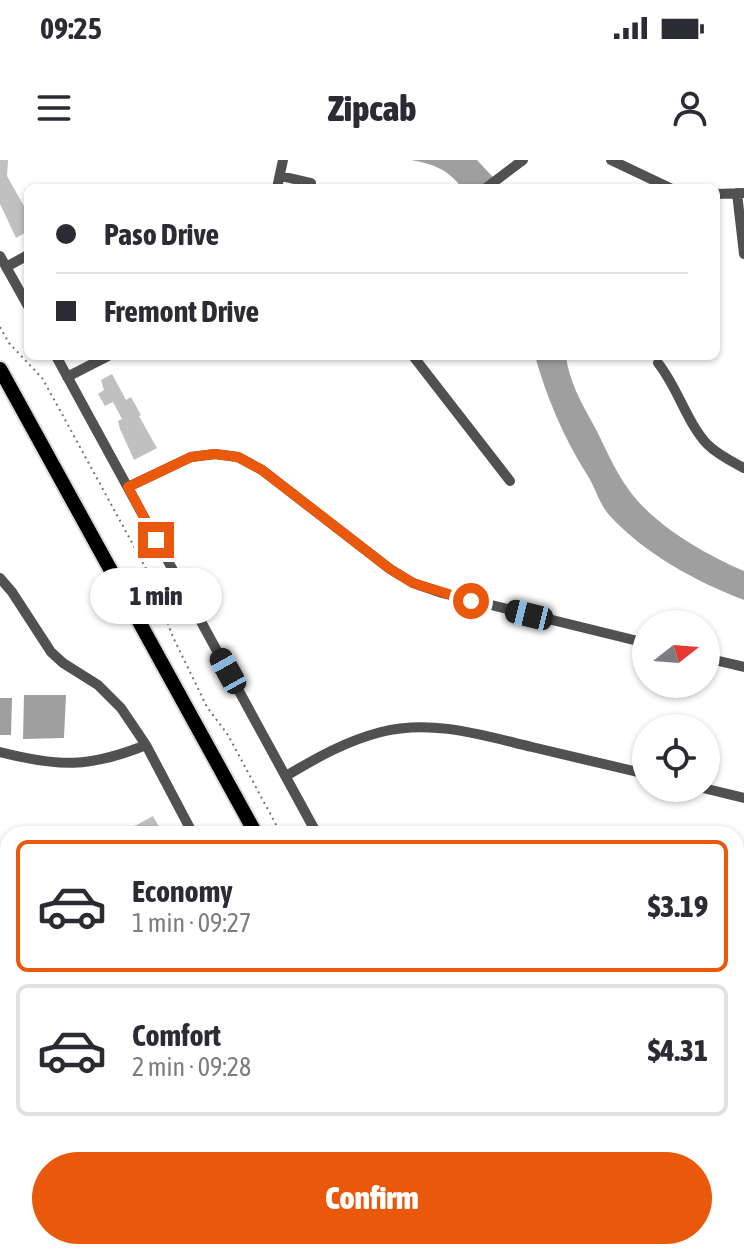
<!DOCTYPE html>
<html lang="en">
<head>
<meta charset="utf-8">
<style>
	:root { --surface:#fff; --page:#f7f7f7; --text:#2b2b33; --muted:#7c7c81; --line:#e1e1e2; --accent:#ea580c }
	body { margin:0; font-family:"Asap Condensed",sans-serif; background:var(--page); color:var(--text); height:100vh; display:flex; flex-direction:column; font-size:30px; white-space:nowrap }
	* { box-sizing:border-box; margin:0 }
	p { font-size:26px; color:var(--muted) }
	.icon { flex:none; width:44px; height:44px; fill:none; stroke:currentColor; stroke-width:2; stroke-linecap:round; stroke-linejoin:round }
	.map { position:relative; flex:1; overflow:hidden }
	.drawer { position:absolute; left:0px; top:666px; width:744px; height:434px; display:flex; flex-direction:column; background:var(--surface); border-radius:24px 24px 0 0; box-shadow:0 2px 6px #0004 }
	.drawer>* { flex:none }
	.hud { position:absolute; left:24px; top:24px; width:696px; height:176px; border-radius:12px; box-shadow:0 2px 6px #0004; display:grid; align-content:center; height:176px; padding:0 32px; background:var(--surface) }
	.needle { width:52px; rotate:73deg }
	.controls { position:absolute; left:632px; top:450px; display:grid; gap:16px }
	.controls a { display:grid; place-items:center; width:88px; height:88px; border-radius:50%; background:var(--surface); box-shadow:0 2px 6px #0004; font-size:40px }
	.end { position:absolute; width:36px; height:36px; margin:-18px; border:10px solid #ea580c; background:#fff; box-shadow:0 0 0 4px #fff }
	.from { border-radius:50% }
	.bubble { position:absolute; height:56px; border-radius:28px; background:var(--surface); box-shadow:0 2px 6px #0004; font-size:26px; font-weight:800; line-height:56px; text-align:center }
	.car { position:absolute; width:24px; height:48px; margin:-24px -12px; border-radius:10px; box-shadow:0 0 6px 2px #0007; background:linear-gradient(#222 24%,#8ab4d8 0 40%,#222 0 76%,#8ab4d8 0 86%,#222 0) }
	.hud b { display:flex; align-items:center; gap:28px; height:76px; font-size:30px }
	.hud b+b { border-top:2px solid var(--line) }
	.hud i { width:20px; height:20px; background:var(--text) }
	ul { padding:14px 0 0; list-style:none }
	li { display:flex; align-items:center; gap:24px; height:132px; margin:0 16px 12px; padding:0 16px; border:4px solid var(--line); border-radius:12px }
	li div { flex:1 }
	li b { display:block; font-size:30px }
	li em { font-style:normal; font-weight:800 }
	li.current { border-color:var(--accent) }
	li>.icon { width:72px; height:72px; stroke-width:1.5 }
	.primary-button { display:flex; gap:16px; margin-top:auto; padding:16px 32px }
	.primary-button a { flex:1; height:92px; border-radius:48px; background:var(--accent); color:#fff; font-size:32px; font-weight:800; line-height:92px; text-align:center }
	.status { display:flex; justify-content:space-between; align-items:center; height:56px; padding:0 40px; background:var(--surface); direction:ltr }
	.status svg { height:22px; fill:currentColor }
	header { display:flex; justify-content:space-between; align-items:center; height:104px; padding:0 32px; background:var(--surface); font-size:36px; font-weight:800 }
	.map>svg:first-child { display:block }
	.water { fill:#9f9f9f }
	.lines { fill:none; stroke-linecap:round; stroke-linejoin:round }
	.stream { stroke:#9f9f9f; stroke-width:3 }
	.building { fill:#c0c0c0 }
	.highway-casing { stroke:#dbdbdb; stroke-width:18 }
	.path { stroke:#737373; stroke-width:2; stroke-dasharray:2 4; stroke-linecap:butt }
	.minor { stroke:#515151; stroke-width:10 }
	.highway { stroke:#000; stroke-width:14 }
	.route { stroke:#ea580c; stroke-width:10 }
</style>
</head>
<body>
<div class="status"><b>09:25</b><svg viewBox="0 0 49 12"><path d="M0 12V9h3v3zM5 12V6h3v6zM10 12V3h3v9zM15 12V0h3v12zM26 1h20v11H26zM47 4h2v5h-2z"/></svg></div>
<header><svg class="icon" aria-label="menu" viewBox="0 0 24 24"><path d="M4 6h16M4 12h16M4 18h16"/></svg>Zipcab<svg class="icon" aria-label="person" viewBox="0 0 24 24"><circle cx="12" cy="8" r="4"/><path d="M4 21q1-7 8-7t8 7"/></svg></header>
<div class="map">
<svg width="744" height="1099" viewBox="0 0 744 1099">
	<rect width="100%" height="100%" fill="#fff"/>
	<path class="water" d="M411 0H477L503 28H462C448 9 433 4 411 0Z
		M535 196H566C569 221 581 242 593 264 605 286 614 310 629 330 654 365 704 394 744 411V440C697 422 645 394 610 356 599 344 595 326 586 313 564 278 546 236 535 196Z
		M24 535H66L64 578 23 579Z
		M0 538H12L11 575H0Z"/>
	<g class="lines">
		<path class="stream" d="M0 848 8 855"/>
	</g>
	<path class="building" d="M0 0H8L7 16 25 48 28 46V71L16 78 0 44Z
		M112 214 126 240 131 237 141 255 139 256 157 288 134 300 120 269 118 261 122 259 113 242 105 246 98 234 104 230 101 220Z
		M153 656 163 674H135L131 668Z
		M350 1092H380L368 1099H354Z"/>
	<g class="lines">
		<defs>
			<path id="highway" d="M0 209 256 674
				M485 1092 489 1099"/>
		</defs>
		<use href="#highway" class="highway-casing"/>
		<path class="path" d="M0 167 9 183 42 218 62 254 149 414 173 477 207 547 228 575 281 674
			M526 1092 529 1099"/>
		<path class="minor" d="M611 0 670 28
			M281 16 311 23
			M277 28 283 0
			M486 28 523 0
			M737 33 744 94
			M716 34 744 33
			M0 96 28 146
			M6 107 28 95
			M56 196 317 674
			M413 196 510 321
			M658 203C678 228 686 261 707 284 718 295 731 301 744 308
			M67 217 108 196
			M128 327 191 297 215 294 238 297 262 310 390 409 413 423 442 433 646 483
			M0 418 12 432 51 492 63 503 98 525 121 548 146 585 193 674
			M706 498 744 507
			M0 592C59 607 89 608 146 585
			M286 616C316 598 346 581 381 572 432 559 482 575 532 587 570 596 608 605 646 614
			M703 628 744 638
			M736 803 744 807
			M736 978 744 990
			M199 1092 201 1099
			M423 1092 427 1099
			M547 1092 551 1099"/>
		<use href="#highway" class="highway"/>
	</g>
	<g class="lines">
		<path class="route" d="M156 380 128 327 191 297 215 294 238 297 262 310 390 409 413 423 471 441"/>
	</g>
</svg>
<div class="controls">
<a><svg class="needle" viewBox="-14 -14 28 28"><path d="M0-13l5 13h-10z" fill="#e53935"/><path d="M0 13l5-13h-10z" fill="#7c7c81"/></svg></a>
<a><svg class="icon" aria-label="locate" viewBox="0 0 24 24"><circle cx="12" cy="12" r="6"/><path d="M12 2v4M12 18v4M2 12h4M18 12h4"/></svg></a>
</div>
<i class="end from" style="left:471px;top:441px"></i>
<i class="end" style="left:156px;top:380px"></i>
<div class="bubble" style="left:90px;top:408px;width:132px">1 min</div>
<i class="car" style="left:529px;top:455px;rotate:284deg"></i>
<i class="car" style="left:228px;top:511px;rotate:331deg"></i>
<div class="hud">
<b><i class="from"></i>Paso Drive</b>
<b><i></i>Fremont Drive</b>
</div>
<section class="drawer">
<ul>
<li class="current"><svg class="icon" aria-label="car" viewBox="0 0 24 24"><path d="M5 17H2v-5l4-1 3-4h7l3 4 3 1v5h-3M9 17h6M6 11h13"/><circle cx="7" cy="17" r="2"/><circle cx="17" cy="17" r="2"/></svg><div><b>Economy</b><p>1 min · 09:27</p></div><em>$3.19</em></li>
<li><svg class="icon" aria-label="car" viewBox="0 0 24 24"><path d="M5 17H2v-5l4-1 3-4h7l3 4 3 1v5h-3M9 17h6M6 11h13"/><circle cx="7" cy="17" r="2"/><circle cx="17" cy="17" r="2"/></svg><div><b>Comfort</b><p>2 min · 09:28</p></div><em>$4.31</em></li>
</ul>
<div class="primary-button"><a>Confirm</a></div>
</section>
</div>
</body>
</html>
